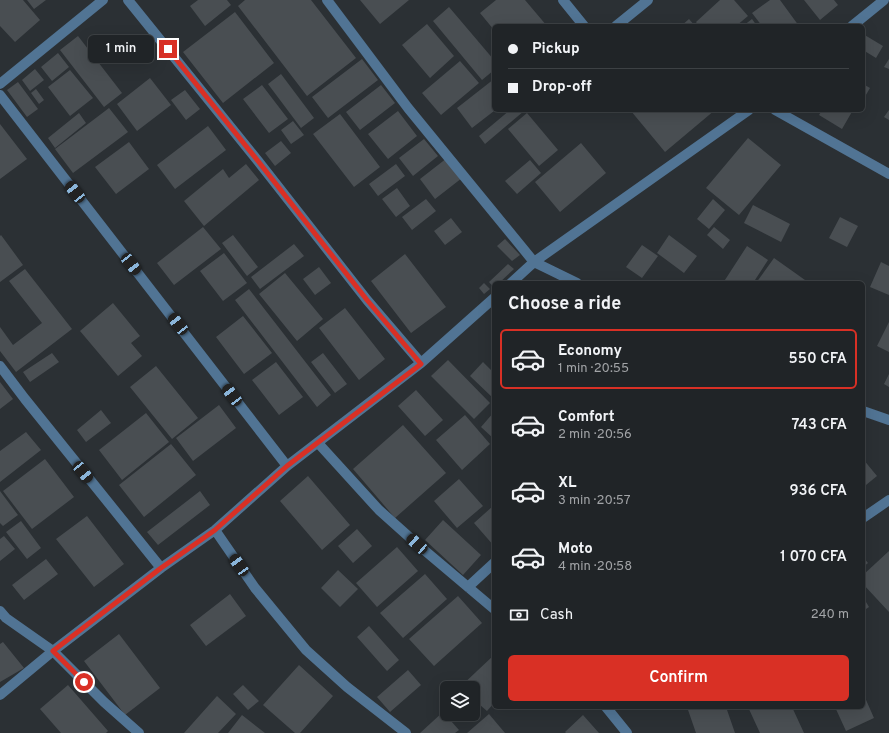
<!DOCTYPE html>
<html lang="en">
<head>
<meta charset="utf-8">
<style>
	:root { --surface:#202427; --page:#2d3033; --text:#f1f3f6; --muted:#a2a4a7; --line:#3d4144; --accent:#d93025 }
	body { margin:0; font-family:Overpass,sans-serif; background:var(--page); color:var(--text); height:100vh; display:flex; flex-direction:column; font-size:15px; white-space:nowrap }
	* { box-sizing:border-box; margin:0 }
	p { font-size:13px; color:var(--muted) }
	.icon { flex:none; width:22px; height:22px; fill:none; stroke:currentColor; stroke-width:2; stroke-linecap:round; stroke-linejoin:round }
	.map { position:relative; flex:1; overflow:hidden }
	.side { position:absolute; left:492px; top:281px; width:373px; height:428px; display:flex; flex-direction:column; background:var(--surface); border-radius:6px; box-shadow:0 4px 16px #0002,0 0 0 1px var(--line) }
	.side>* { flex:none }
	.top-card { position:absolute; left:492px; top:24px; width:373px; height:88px; border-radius:6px; box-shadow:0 4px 16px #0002,0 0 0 1px var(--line); display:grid; align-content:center; height:88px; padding:0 16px; background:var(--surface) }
	.fabs { position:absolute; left:440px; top:681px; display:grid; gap:8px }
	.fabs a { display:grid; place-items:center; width:40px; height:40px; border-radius:6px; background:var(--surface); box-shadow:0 4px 16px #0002,0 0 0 1px var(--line); font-size:20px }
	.end { position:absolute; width:18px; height:18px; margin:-9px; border:5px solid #d93025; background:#fff; box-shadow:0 0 0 2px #fff }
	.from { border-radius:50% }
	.bubble { position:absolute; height:28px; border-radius:6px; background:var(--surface); box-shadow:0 4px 16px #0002,0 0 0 1px var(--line); font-size:13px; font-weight:600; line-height:28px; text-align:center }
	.car { position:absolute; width:12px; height:24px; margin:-12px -6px; border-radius:5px; box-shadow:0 0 3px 1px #0007; background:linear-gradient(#222 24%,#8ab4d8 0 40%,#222 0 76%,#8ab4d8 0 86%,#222 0) }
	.top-card b { display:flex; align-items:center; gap:14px; height:38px; font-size:15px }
	.top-card b+b { border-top:1px solid var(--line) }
	.top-card i { width:10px; height:10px; background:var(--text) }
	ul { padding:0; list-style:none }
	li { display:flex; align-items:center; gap:12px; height:60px; margin:0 8px 6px; padding:0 8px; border:2px solid transparent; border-radius:6px }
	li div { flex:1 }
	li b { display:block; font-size:15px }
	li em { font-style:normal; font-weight:600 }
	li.on { border-color:var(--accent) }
	li>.icon { width:36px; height:36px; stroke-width:1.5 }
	h2 { padding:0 16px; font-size:18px; line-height:48px }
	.pay { display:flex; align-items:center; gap:10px; height:44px; padding:0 16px; font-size:15px }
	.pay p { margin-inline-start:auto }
	.primary-button { display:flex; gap:8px; margin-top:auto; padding:8px 16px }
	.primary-button a { flex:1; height:46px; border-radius:6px; background:var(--accent); color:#fff; font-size:16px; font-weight:600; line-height:46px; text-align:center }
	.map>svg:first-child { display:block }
	.building { fill:#494e52 }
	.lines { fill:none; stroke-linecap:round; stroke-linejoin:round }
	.minor { stroke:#517494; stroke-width:10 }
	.route { stroke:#d93025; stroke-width:5 }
</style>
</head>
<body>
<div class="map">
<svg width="889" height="733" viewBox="0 0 889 733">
	<rect width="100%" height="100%" fill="#2b3034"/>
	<path class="building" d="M0 0H23L40 20 15 42 0 26Z
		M27 0H46L34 9Z
		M198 0H227L231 5 205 26 190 6Z
		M245 0H311L356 58 307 96 238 6Z
		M360 0H409L380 24Z
		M496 0H525L547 26H494V30L480 13Z
		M720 0H734L748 16 736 26H699L696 22Z
		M770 0H780L799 26H762L752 13Z
		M804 0H834L838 5 820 20Z
		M449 7 494 60V70L482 80 433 21Z
		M235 12 274 63 223 103 183 52Z
		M689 19 695 26H681Z
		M752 19 757 26H743Z
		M427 24 454 56 430 78 402 45Z
		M863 34 883 46 876 58 863 50Z
		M78 36 122 93 104 107 60 50Z
		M58 53 69 67 52 81 41 67Z
		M362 59 378 80 328 118 312 97Z
		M889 59V69L884 67Z
		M460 61 479 83 441 115 422 93Z
		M35 69 44 80 30 91 22 80Z
		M70 70 93 98 70 116 48 87Z
		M281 74 314 118 301 128 268 84Z
		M150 78 171 105 137 131 117 104Z
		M494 79V111L472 128 457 108Z
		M18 82 38 109 27 117 7 90Z
		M863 84 870 88 863 100Z
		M262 85 288 119 269 133 243 99Z
		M381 85 395 103 360 130 346 112Z
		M36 89 44 100 39 104 31 93Z
		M185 90 200 109 186 120 171 100Z
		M109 108 128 132 73 173 55 149Z
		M510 110H523L524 111 485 144 479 136Z
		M632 110H715L665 152 631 111Z
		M822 110H853L842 129 819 115Z
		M889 110V120L884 117Z
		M398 111 417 136 388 159 368 134Z
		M79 113 86 123 55 148 48 138Z
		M527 113 558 150 539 166 508 129Z
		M340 114 380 167 354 187 313 134Z
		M293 121 304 135 291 144 281 130Z
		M0 124 27 159 0 179Z
		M208 126 226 150 175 189 157 165Z
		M748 138 781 165 739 215 706 188Z
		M424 139 438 156 413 176 399 158Z
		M281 141 291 153 275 166 265 153Z
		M129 142 149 169 116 194 95 167Z
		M581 143 606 173 560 212 535 182Z
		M447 158 462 178 435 199 420 179Z
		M530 160 541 173 517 194 505 181Z
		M246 164 259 180 204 226 184 201 223 169 229 178Z
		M396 164 405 176 378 196 369 184Z
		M397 188 410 206 396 217 382 199Z
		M426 199 436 211 412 230 402 217Z
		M713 199 725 210 709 229 697 219Z
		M753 205 790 224 781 242 744 223Z
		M840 217 858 226 847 247 829 238Z
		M451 218 462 232 445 245 434 231Z
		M203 227 221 249 174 285 157 263Z
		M714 227 730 240 723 249 707 235Z
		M1 235 23 265 0 282V236Z
		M233 235 258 267 247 276 222 243Z
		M669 235 697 256 684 273 657 253Z
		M505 239 520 255 512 261 497 246Z
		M294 244 304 256 260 289 251 277Z
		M642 245 658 256 642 278 626 267Z
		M747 246 768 260 753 283H723Z
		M224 253 247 283 223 301 200 271Z
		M405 254 446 307 411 333 371 281Z
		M774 258 805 280 803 283H756Z
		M881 262 889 266V295L870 287Z
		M508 264 514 269 499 283H494V288L489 282Z
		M319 267 331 283 315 295 303 279Z
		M25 269 72 329 16 372 0 351V327L13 345 42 323 9 281Z
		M285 273 323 319 297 341 259 294Z
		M484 283 490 289 484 294 479 288Z
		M249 289 331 395 317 407 235 300Z
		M113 303 140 336 131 343 142 356 118 376 80 331Z
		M345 308 385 359 359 380 319 328Z
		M243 316 272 353 244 374 216 337Z
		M889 322V352L877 346Z
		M52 353 59 362 30 382 23 372Z
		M323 353 347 384 335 393 311 362Z
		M448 360 490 403 474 419 431 376Z
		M276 362 303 397 279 415 252 380Z
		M483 362 494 373V399L470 376Z
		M156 366 198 418 172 439 130 387Z
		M889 374V387L884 384Z
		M0 382 13 399 0 409Z
		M416 390 443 420 425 436 398 406Z
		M219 405 236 428 193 461 176 438Z
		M101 410 111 423 86 442 77 430Z
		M494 412V439L481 427Z
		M146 413 169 442 122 480 99 450Z
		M465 415 490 444 462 470 436 440Z
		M403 425 446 473 395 518 353 469Z
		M26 432 41 450 0 482V451Z
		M171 444 196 475 144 517 119 485Z
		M45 459 74 497 32 529 3 491Z
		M863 459 877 476 866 485 863 482Z
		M308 476 350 525 322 550 280 501Z
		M459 479 483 506 457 528 434 501Z
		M0 491 18 515 3 526 0 523Z
		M200 491 210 505 158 545 147 532Z
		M493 506 494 507V546L474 523Z
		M87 516 124 564 94 587 56 539Z
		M443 520 481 555 463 575 425 540Z
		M21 521 41 548 27 559 6 532Z
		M357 529 372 546 353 563 338 546Z
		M4 536 15 549 0 561V539Z
		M397 547 418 571 377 607 356 583Z
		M889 551V612L863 584V575Z
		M863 557 868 563 863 567Z
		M46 559 58 574 24 600 12 585Z
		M338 570 358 589 340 607 321 588Z
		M425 574 447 599 403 638 380 613Z
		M230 594 246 616 206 646 190 625Z
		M458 596 482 623 434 666 409 639Z
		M863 597 869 607 863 611Z
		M369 626 399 660 387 671 357 637Z
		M119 634 160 688 125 715 84 661Z
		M3 642 24 668 0 682V644Z
		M494 655V703L487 711 473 699V688H459Z
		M299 665 333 696 300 733H295L263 705Z
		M408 670 421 685 390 712 377 697Z
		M68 685 108 731 106 733H61L40 709Z
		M243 685 259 701 248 710 233 694Z
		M863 693 874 718 846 731 835 707H863Z
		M217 696 236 714 218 733H184Z
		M687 707H726L735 733H696Z
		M748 707H792L804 733H760Z
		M443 712 459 730 455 733H420Z
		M489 714 505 733H467Z
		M242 715 265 733H228Z
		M583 715 599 733H566L565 732Z"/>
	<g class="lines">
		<path class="minor" d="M128 0 258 161 367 300 421 363
			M327 0 408 108 534 262 577 283
			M563 0 584 26
			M616 26 648 0
			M852 26 884 0
			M0 84 103 0
			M0 95 287 466
			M775 110 889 174
			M511 283 534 262 749 110
			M0 366 25 399 161 568
			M863 411 889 420
			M318 443 379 510 417 544 494 609
			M863 518 889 500
			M215 530 255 588 306 650 347 687 406 733
			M468 587 494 563
			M0 611 6 618 53 651 104 702 139 733
			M0 695 53 651 161 568 215 530 287 466 421 363 494 298
			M606 707 627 733"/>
	</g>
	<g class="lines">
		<path class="route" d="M84 682 53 651 161 568 215 530 287 466 421 364 367 300 258 161 168 49"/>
	</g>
</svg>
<div class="fabs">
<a><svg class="icon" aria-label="layers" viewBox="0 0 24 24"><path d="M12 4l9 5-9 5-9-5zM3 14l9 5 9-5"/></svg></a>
</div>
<i class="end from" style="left:84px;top:682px"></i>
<i class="end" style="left:168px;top:49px"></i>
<div class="bubble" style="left:88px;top:35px;width:66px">1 min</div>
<i class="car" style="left:75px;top:192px;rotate:322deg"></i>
<i class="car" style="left:131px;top:264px;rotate:142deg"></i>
<i class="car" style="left:178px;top:324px;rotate:322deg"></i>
<i class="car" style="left:232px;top:395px;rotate:323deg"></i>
<i class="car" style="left:83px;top:472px;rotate:141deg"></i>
<i class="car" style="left:417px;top:544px;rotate:312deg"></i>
<i class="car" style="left:239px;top:565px;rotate:325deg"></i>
<div class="top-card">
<b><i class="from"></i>Pickup</b>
<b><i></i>Drop-off</b>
</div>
<section class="side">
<h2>Choose a ride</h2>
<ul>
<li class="on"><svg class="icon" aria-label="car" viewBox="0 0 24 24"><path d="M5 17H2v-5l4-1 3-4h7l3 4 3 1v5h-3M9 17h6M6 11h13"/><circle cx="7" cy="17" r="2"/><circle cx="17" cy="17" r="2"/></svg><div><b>Economy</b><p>1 min · 20:55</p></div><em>550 CFA</em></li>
<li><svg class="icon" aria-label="car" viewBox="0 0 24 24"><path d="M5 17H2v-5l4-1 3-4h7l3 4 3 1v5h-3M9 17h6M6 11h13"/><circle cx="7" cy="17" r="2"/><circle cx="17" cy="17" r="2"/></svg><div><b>Comfort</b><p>2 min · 20:56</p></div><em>743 CFA</em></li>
<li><svg class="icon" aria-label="car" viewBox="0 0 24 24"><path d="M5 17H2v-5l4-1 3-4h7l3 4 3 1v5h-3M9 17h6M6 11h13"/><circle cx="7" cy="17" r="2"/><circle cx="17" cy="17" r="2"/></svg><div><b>XL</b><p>3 min · 20:57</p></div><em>936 CFA</em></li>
<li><svg class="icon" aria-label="car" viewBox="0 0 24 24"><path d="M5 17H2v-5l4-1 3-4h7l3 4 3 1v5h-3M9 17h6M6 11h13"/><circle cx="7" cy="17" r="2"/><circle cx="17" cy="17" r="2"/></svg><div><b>Moto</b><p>4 min · 20:58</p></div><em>1 070 CFA</em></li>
</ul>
<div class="pay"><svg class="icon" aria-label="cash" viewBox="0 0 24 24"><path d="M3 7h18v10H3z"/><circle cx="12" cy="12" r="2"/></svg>Cash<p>240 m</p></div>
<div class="primary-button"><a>Confirm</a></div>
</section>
</div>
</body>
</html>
